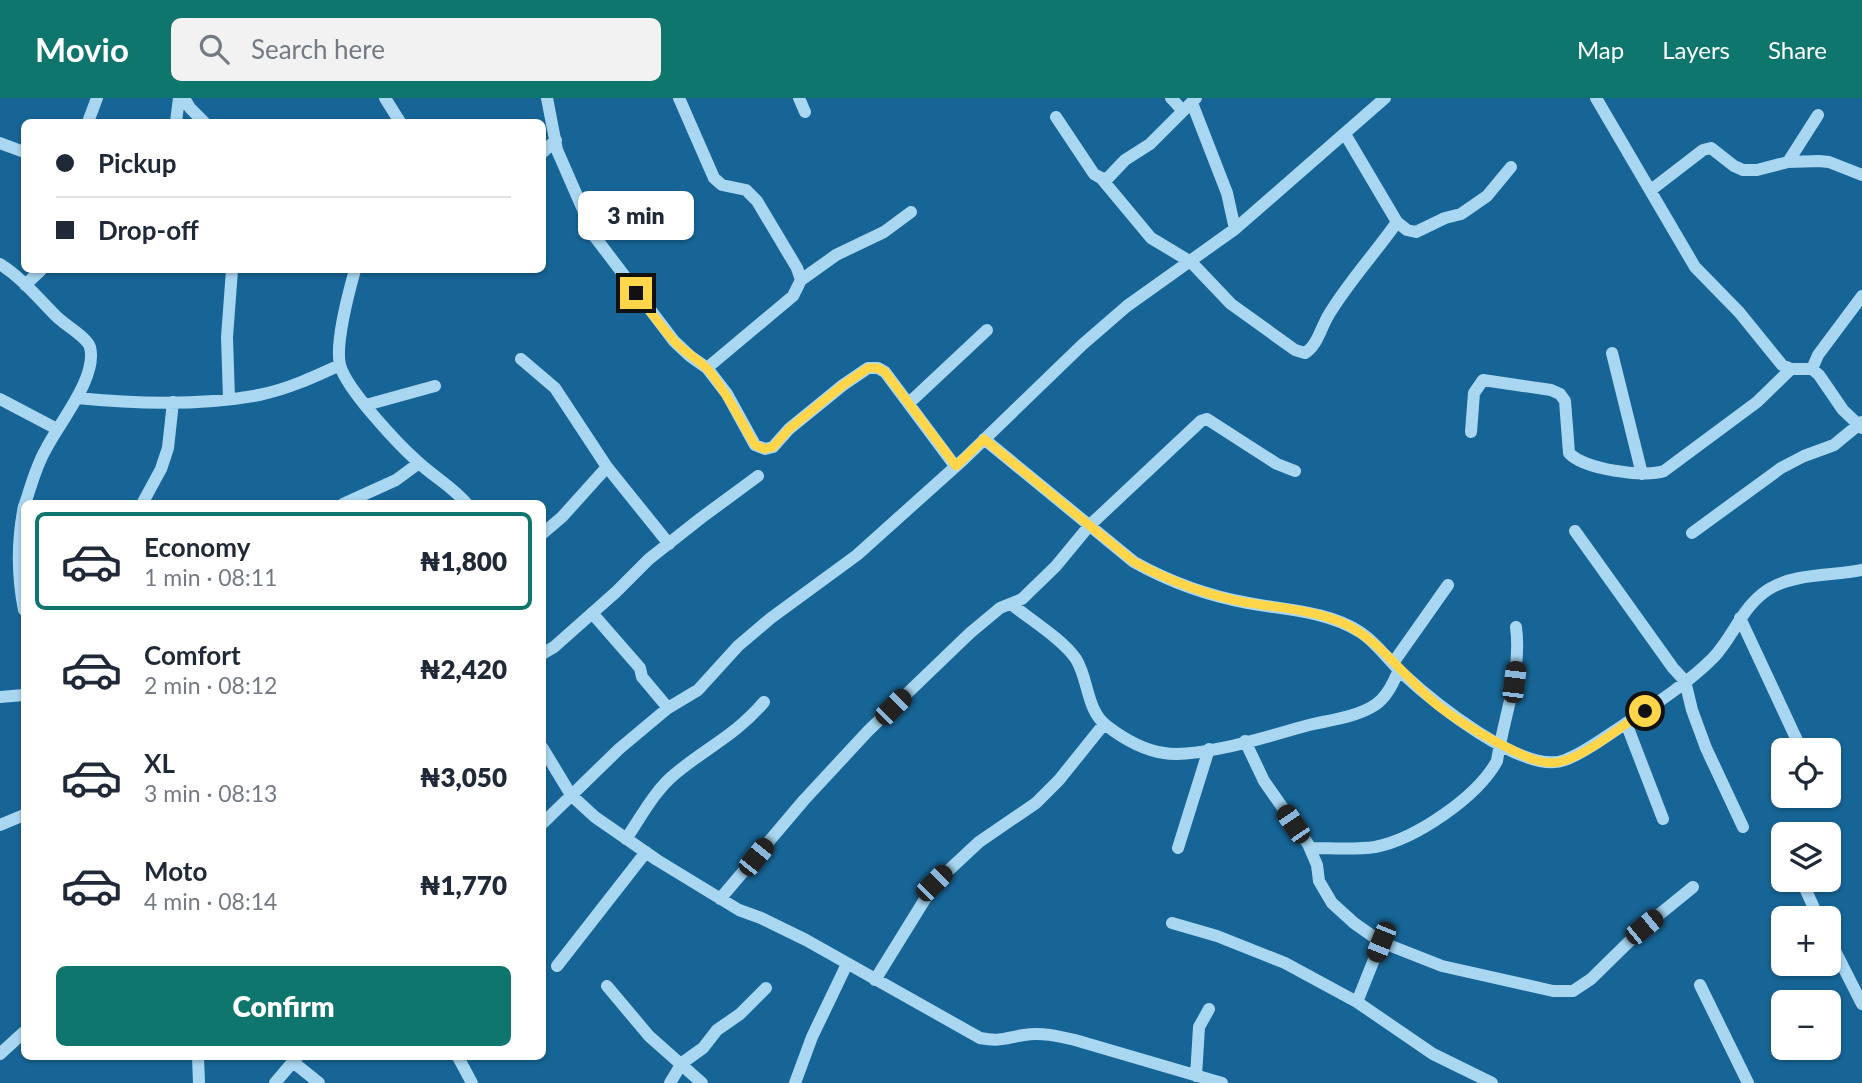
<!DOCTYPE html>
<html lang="en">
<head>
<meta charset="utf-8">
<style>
	:root { --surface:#fff; --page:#f2f2f3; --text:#1f2937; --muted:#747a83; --line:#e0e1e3; --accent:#0f766e }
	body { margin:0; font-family:Lato,sans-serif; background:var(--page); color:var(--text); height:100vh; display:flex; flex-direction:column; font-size:26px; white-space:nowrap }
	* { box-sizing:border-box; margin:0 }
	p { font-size:23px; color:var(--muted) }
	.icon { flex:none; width:38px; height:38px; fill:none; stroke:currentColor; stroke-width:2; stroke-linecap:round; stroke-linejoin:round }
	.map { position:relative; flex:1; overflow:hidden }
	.drawer { position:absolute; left:21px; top:402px; width:525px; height:560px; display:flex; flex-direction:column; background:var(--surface); border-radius:10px; box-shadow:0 2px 5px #0004 }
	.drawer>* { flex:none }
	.banner { position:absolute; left:21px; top:21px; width:525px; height:154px; border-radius:10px; box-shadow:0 2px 5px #0004; display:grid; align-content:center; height:154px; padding:0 35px; background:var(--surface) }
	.controls { position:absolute; left:1771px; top:640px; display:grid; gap:14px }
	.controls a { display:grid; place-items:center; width:70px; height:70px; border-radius:10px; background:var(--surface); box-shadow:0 2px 5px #0004; font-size:35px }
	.end { position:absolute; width:32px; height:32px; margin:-16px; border:9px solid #ffd54a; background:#111; box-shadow:0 0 0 4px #111 }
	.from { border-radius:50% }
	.bubble { position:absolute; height:49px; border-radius:10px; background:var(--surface); box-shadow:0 2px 5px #0004; font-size:23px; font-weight:800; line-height:49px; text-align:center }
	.car { position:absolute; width:21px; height:42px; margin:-21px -10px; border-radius:9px; box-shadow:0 0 5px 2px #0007; background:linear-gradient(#222 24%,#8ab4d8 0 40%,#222 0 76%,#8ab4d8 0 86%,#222 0) }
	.banner b { display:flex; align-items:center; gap:24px; height:66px; font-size:26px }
	.banner b+b { border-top:2px solid var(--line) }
	.banner i { width:18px; height:18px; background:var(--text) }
	ul { padding:12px 0 0; list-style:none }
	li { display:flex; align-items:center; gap:21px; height:98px; margin:0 14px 10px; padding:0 21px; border:4px solid transparent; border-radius:10px }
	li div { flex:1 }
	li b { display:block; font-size:26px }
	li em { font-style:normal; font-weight:800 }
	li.selected { border-color:var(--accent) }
	li>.icon { width:63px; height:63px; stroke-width:1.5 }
	.action { display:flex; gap:14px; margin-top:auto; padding:14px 35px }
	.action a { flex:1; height:80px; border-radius:10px; background:var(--accent); color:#fff; font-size:28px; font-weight:800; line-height:80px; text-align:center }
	header { display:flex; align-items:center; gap:42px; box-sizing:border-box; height:98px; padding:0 35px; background:var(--accent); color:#fff }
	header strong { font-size:33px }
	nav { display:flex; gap:38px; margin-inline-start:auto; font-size:24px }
	.search { width:490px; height:63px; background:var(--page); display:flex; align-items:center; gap:18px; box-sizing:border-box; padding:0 24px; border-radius:10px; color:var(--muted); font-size:26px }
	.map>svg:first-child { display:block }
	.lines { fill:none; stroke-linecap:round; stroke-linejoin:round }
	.minor { stroke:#a9d7f1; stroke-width:12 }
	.route { stroke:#ffd54a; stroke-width:9 }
</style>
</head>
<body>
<header>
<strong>Movio</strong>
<div class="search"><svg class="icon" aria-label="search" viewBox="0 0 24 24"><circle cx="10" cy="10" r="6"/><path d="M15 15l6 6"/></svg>Search here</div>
<nav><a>Map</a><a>Layers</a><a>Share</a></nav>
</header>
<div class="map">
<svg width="1862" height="985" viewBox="0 0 1862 985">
	<rect width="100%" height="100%" fill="#176596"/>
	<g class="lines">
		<path class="minor" d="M184 0 190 10 204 24
			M385 0 400 24
			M547 0 557 52 595 139 674 243 690 258 707 270 727 296 755 347 765 351 773 349 789 331 843 287 868 270H878L885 274 955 368
			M679 0 714 80 722 87 746 92 757 103 797 170 801 182 793 198 707 270
			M799 0 805 14
			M1171 0 1183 13
			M1596 0 1695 169 1739 214 1782 267 1791 271H1812L1819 277 1843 312 1862 330
			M1192 5 1227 95 1235 131
			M1056 19 1094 76 1101 80 1107 81 1125 62 1150 46 1196 0
			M88 24 97 0
			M176 24 179 0
			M1345 36 1397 124 1407 132 1416 134 1445 120 1461 116 1487 98 1511 69
			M0 45 24 54
			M542 55 556 42
			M1788 64 1818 17
			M1101 80 1151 140 1191 164 1231 206 1295 252 1305 255C1317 248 1321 230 1328 218 1348 184 1374 157 1397 124
			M1651 92 1703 52 1711 50 1734 68 1743 72H1757L1788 64 1819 63 1829 64 1862 77
			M0 166C21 179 37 199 55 217 63 226 87 239 90 249 98 279 59 325 46 351 36 368 31 388 25 406
			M355 172C349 193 335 246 340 267 346 291 399 347 418 364 434 379 453 389 467 406
			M801 182 836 157 884 134 911 114
			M25 187 41 172
			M1612 255 1642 376
			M521 261 555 290 607 369 669 446
			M1812 271 1818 257 1862 198
			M77 300C137 306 200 308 259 297 288 291 314 279 340 267
			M0 301 57 331
			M229 301 227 239 232 172
			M909 305 987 232
			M366 307 435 288
			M1471 334 1474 295 1483 282 1551 292 1560 296 1565 303 1569 355C1583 371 1644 380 1664 373L1757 304 1791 271
			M984 341 1134 464C1168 483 1209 498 1248 505 1285 512 1328 513 1360 534 1376 544 1388 562 1402 575 1431 602 1523 678 1565 662 1584 655 1602 641 1619 630 1651 609 1686 587 1713 560 1734 538 1742 508 1769 491 1795 475 1833 478 1862 472
			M142 406 161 371 168 350 173 304
			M343 406 396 382 419 365
			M24 408C17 443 17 477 24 512
			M1575 433 1673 570 1685 583 1692 612 1706 650 1743 729
			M1692 435 1781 370 1804 358 1834 347 1862 324
			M542 436 562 419 607 369
			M1011 506C1031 522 1062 541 1076 561 1089 582 1086 612 1107 628 1124 641 1142 652 1164 655 1199 661 1272 637 1309 627 1330 622 1357 619 1375 607 1387 599 1393 585 1399 572
			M592 515 640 570 642 579 668 610
			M1740 520 1802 653
			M542 556 554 549 616 494 649 461 701 420 758 378
			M1393 565 1448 487
			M0 599 24 597
			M1626 625 1663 721
			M1245 643 1264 683 1308 746 1317 767 1319 783 1332 805 1354 825 1381 844 1442 868 1553 893H1573L1591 881 1644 829 1693 789
			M542 649 571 697 595 719 657 762 739 812 761 820 806 842 980 940C1001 944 1005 940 1024 937 1041 934 1058 938 1075 942L1222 985
			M542 726 619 651 668 610 698 592 738 548 771 520 857 457 964 361 1082 247 1127 208 1235 131 1385 0
			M0 727 24 717
			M626 741C641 719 655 692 675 676 707 649 735 638 764 604
			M1178 750 1209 651
			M1310 750C1331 750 1355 752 1375 749 1416 741 1477 699 1497 663 1504 618 1522 574 1516 529
			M1804 788 1819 821
			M720 801 804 702 868 633 970 535 1000 510 1022 501 1056 468 1089 428 1201 323 1207 321 1277 366 1295 373
			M1172 825 1217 838 1285 865 1357 904 1433 956 1492 985
			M1829 841 1862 906
			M557 868 646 754
			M875 882 935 785 979 744 1036 705 1059 682 1104 626
			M1700 887 1748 985
			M607 888 649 938 702 985
			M1357 904 1381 844
			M0 956 24 934
			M198 959 199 985
			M458 959 472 985
			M293 964 319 985
			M1196 978 1199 929 1209 911
			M275 985 297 959
			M670 985 682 965 703 950 717 932 740 916 766 890
			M795 985 812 939 847 866"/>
	</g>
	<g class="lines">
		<path class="route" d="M636 195C650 212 662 231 677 246 687 256 701 263 710 274 728 296 740 322 755 347L765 351 773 349 789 331 843 287 868 270H878L885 274 956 368 984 341 1134 464C1167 482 1211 499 1249 505 1280 510 1313 512 1343 525 1380 542 1404 579 1435 605 1457 623 1482 637 1508 650 1524 658 1544 669 1563 663 1590 655 1621 628 1645 613"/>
	</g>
</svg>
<div class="controls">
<a><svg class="icon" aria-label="locate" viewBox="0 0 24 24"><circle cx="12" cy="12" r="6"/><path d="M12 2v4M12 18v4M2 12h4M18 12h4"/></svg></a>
<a><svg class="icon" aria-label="layers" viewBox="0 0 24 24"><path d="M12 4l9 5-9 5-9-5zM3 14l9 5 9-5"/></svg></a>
<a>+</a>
<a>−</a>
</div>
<i class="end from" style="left:1645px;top:613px"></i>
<i class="end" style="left:636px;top:195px"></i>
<div class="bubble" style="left:578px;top:93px;width:116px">3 min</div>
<i class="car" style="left:1514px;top:584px;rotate:7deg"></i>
<i class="car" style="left:893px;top:609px;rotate:45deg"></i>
<i class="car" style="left:1293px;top:726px;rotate:326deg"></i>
<i class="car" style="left:756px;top:759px;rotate:39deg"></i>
<i class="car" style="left:934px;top:785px;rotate:45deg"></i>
<i class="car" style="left:1644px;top:829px;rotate:51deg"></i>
<i class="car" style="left:1381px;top:844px;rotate:202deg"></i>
<div class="banner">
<b><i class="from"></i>Pickup</b>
<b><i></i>Drop-off</b>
</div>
<section class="drawer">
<ul>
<li class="selected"><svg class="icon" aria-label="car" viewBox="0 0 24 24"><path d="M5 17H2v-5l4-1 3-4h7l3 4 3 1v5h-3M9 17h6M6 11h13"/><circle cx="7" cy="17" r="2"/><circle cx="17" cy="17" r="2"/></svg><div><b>Economy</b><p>1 min · 08:11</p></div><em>₦1,800</em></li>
<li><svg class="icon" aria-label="car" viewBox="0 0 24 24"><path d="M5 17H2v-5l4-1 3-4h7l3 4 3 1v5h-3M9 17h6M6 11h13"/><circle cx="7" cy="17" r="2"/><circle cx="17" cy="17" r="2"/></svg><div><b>Comfort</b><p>2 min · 08:12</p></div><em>₦2,420</em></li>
<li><svg class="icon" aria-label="car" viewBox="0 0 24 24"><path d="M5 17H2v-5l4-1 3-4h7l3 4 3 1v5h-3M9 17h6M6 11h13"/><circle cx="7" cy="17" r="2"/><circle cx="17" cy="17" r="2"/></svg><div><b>XL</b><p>3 min · 08:13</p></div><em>₦3,050</em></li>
<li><svg class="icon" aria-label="car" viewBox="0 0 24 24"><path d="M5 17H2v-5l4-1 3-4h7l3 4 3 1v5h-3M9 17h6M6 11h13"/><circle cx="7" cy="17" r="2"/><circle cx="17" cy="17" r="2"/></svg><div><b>Moto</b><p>4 min · 08:14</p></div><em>₦1,770</em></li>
</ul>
<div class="action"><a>Confirm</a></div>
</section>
</div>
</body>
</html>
